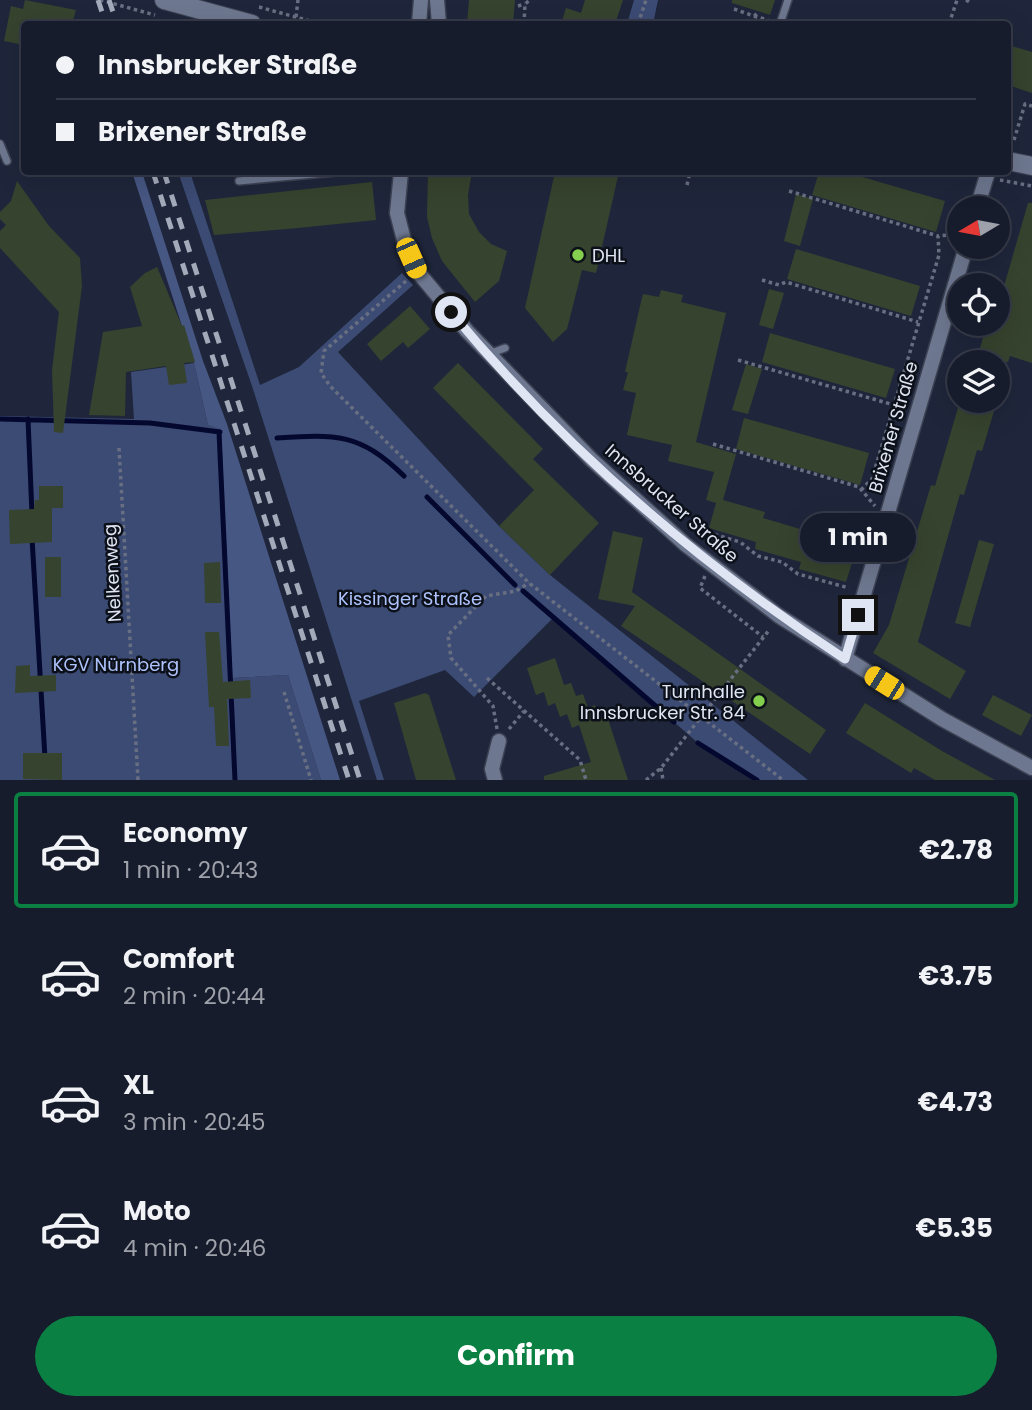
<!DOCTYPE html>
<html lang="en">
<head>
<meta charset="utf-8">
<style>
	:root { --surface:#171c2c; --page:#242938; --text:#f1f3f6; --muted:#9ea1a9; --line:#363a48; --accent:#0b8043 }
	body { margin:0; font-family:Poppins,sans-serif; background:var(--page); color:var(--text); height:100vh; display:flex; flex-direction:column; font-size:26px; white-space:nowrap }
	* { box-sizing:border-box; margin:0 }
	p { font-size:23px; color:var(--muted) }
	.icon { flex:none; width:38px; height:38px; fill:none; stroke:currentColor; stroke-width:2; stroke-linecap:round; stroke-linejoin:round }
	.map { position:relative; height:780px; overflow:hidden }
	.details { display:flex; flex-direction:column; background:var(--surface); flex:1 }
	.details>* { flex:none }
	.banner { position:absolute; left:21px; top:21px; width:990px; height:154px; border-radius:7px; box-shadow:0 7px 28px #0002,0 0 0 2px var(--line); display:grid; align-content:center; height:154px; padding:0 35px; background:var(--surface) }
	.needle { width:46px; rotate:260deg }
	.controls { position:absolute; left:947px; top:196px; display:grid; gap:14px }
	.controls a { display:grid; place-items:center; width:63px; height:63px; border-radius:50%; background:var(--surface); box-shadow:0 7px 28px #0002,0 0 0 2px var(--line); font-size:35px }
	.end { position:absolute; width:32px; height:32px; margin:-16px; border:9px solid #dfe5f3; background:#111; box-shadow:0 0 0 4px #111 }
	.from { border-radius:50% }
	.bubble { position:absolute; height:49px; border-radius:24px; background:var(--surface); box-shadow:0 7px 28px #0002,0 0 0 2px var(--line); font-size:23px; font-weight:700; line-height:49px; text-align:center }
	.car { position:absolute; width:21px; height:42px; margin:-21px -10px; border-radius:9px; box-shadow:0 0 5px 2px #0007; background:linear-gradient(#f5c518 24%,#345 0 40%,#f5c518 0 76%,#345 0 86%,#f5c518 0) }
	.banner b { display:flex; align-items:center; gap:24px; height:66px; font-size:26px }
	.banner b+b { border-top:2px solid var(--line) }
	.banner i { width:18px; height:18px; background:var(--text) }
	ul { padding:12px 0 0; list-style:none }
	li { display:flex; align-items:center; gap:21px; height:116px; margin:0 14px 10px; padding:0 21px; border:4px solid transparent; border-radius:7px }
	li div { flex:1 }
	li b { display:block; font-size:26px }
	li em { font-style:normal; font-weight:700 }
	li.selected { border-color:var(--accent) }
	li>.icon { width:63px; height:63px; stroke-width:1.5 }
	.action { display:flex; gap:14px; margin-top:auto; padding:14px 35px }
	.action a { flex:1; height:80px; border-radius:42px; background:var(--accent); color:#fff; font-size:28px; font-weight:700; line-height:80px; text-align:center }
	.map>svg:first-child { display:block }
	.green { fill:#3c4b74 }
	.forest { fill:#475783 }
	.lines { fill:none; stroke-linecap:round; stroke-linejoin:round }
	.stream { stroke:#04082e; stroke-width:5 }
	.building { fill:#36432e }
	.service-casing { stroke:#3c4253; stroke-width:10 }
	.minor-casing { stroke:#3c4253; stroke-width:17 }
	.tertiary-casing { stroke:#3c4253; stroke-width:20 }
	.path { stroke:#696f82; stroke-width:3.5; stroke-dasharray:3.5 3.5; stroke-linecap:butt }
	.service { stroke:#6d778f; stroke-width:7 }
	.minor { stroke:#6d778f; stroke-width:14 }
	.tertiary { stroke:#6d778f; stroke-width:18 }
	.rail { stroke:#a3aaba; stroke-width:5; stroke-dasharray:12 12; stroke-linecap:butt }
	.route { stroke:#dfe5f3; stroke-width:9 }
	.poi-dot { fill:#84cf4d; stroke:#0c1019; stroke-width:2.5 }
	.labels { text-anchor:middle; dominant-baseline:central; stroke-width:5; stroke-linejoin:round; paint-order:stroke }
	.poi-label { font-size:18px; fill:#dfe5f3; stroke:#0c1019; text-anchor:start }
	.street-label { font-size:18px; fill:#dfe5f3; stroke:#0c1019 }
	.park-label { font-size:18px; fill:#aec3fd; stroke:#0c1019 }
</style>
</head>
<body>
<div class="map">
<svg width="1032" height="780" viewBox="0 0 1032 780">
	<rect width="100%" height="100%" fill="#1f263b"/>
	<path class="green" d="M634 0H658L653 24H627Z
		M178 172H190L260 385 299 367 402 273 413 285 338 352 499 526 550 575 808 780H757L698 743 554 617 474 697 445 670 359 701 384 780H377L252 386Z
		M194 363 208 425 221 428 232 678 288 675 321 780H0V416L134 419 131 372Z"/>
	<path class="forest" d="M132 172H142L203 361 227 424 340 780H321L288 675 232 678 221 429 208 425 194 363Z"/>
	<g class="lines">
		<path class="stream" d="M0 419 150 423 220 432
			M28 419 32 514
			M219 432 235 780
			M277 438C336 434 360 433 404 476
			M427 497 515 585
			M32 538 45 758
			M523 591 674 722
			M698 743 757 780"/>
	</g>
	<path class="building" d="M25 0 76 10 72 24H24V45L4 41 11 6 23 9Z
		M469 0H515L513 24H467Z
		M585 0H623L615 24H561L566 8 581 13Z
		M732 0H775L770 15 732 3Z
		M1008 45 1032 52V93L1008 85Z
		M428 172H472L468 195 469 214 479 232 491 244 507 251 499 281 475 302 442 261 432 238 427 217Z
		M555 172H619L596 273 582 270 567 329 553 342 525 308Z
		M819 172H845L945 201 936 232 812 195Z
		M17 181 49 226 80 258 82 286 63 433 54 432 52 370 59 312 0 248V231L6 225 0 219V212L11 201Z
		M372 182 376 220 298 228 214 235 205 200Z
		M796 194 813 199 800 246 784 241Z
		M1028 203H1032V363L1010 356 1008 362H976L987 324H998V307Z
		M796 249 920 286 911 316 787 279Z
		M157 267 182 326 184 325 195 362 184 363 187 383 169 385 166 366 126 372 125 416 89 415 103 332 142 326 130 287 145 273Z
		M769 289 784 293 773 329 759 325Z
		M661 290 683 295 681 302 726 313 696 442 736 454 723 500 765 512 763 518 810 532 808 539 855 553 846 582 799 569 801 562 755 549 756 542 709 528 716 503 706 500 714 472 668 461 672 445 627 435 636 393 623 390 628 372H625L640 306 643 294 659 297Z
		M410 306 430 329 408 348 403 342 381 361 367 344Z
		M770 333 895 369 886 398 762 362Z
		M458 363 543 449 533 459 599 523 550 575 499 526 534 490 433 388Z
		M746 364 762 369 748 414 732 410Z
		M960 401H997L982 451 977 450 964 495 960 494 918 642 966 671 950 699 873 653 889 625 931 485 935 486Z
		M744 418 869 453 860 485 736 449Z
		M39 486H63V508H52V542L10 544 9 510 34 509 35 500H39Z
		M613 531 643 538 632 592 826 730 810 754 621 626 635 606 598 599Z
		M979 540 994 544 970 627 955 623Z
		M45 557H61V597H45Z
		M220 562 221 603H205L204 563Z
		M205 632H219L223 682 250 680 251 698 227 699 229 746H216L214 707H209Z
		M555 658 564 685 571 683 576 696 583 694 588 708 595 705 599 719 607 716 628 780H544V776L591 762 579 725 572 728 567 714 560 717 555 703 548 706 544 692 536 695 527 668Z
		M30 665V676L56 675V691L15 693 16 666Z
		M425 693 429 695 456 780H416L394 703Z
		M993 695 1032 715 1021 736 982 715Z
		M865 703 942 751 995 780H935L914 768 911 773 846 733Z
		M23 753H62V780L23 779Z"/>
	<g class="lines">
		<defs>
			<path id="service" d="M780 24 788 0
				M0 144 7 161
				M239 181 336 172
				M489 354 505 348"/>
			<path id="minor" d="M437 0 439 24
				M419 24 421 0
				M401 172 397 213 405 244 417 271 467 331 592 460 686 545 779 616 942 719 1032 768
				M977 208 988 172
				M845 659 966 247
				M495 780 492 769 499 741"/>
			<path id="tertiary" d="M164 0 252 24
				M1008 161 1032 166"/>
		</defs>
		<use href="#service" class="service-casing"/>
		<use href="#minor" class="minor-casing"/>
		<use href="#tertiary" class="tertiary-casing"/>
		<path class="path" d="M100 0 155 15
			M966 0 971 3
			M518 6 525 4
			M259 7 321 24
			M734 9 768 21
			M754 16 768 20
			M754 16 759 12
			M296 17 298 0
			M524 24 525 4 530 0
			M638 24 646 0
			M949 24 957 0
			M1014 140 1025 104 1032 106
			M957 172 972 174
			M1000 180 1032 186
			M687 185 690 172
			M789 191 938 236
			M762 280 779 285 786 282 918 322
			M406 281 324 351 321 373 330 386 529 583 783 780
			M738 360 894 405
			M713 444 859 487 875 506
			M119 448 138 780
			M861 490 872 479 939 255 938 236 957 234
			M690 521 710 533 740 542 758 556 782 562 798 574 849 588
			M705 576 700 588 763 637
			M487 678 580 760 586 780
			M284 692 311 780
			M497 729 493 706 451 658 448 635 486 596 516 591 529 583
			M509 729 524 711
			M661 768 663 780
			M646 780 661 768 770 629"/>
		<use href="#service" class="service"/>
		<use href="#minor" class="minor"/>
		<use href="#tertiary" class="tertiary"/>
		<path class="rail" d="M98 0 106 24
			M109 0 117 24
			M153 172 349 780
			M164 172 360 780"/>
	</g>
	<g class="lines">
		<path class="route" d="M451 312C563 447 698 563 845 659L858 615"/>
	</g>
	<g class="poi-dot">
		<circle cx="578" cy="255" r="7"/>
		<circle cx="759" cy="701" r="7"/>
	</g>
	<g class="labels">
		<g class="poi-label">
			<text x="592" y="255">DHL</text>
			<text x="745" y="691" text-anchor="end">Turnhalle<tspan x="745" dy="21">Innsbrucker Str. 84</tspan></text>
		</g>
		<g class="street-label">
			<text transform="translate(893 427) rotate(-74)">Brixener Straße</text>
			<text transform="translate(672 503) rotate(41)">Innsbrucker Straße</text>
			<text transform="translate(112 573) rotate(-93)">Nelkenweg</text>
		</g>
		<g class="park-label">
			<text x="410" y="598">Kissinger Straße</text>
			<text x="116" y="664">KGV Nürnberg</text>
		</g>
	</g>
</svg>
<div class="controls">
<a><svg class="needle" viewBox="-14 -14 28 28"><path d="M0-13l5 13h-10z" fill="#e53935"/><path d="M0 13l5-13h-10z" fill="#9ea1a9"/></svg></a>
<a><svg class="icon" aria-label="locate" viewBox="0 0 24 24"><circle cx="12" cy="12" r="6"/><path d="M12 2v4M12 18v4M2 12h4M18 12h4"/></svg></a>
<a><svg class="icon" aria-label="layers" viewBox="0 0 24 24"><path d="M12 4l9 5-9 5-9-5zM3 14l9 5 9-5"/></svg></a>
</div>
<i class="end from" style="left:451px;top:312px"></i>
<i class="end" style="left:858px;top:615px"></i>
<div class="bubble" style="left:800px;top:513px;width:116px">1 min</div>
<i class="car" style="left:411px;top:258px;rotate:156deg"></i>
<i class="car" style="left:884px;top:683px;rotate:302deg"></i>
<div class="banner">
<b><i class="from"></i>Innsbrucker Straße</b>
<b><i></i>Brixener Straße</b>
</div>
</div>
<section class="details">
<ul>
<li class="selected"><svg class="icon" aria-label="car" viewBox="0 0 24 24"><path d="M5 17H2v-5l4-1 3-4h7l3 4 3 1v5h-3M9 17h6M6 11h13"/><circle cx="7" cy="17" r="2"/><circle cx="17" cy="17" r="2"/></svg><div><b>Economy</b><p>1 min · 20:43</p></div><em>€2.78</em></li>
<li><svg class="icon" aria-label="car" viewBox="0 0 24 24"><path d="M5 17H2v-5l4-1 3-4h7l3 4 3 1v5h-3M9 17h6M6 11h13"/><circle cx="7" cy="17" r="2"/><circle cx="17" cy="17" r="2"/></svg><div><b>Comfort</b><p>2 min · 20:44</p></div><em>€3.75</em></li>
<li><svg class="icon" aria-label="car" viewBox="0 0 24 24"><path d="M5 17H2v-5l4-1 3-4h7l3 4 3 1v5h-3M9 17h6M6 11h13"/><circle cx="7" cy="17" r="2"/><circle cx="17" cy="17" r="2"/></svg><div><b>XL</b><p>3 min · 20:45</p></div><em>€4.73</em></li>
<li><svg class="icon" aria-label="car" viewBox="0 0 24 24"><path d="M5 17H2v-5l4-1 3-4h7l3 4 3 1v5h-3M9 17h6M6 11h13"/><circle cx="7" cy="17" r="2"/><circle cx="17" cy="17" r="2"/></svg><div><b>Moto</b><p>4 min · 20:46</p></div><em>€5.35</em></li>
</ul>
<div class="action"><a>Confirm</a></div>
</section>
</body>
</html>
